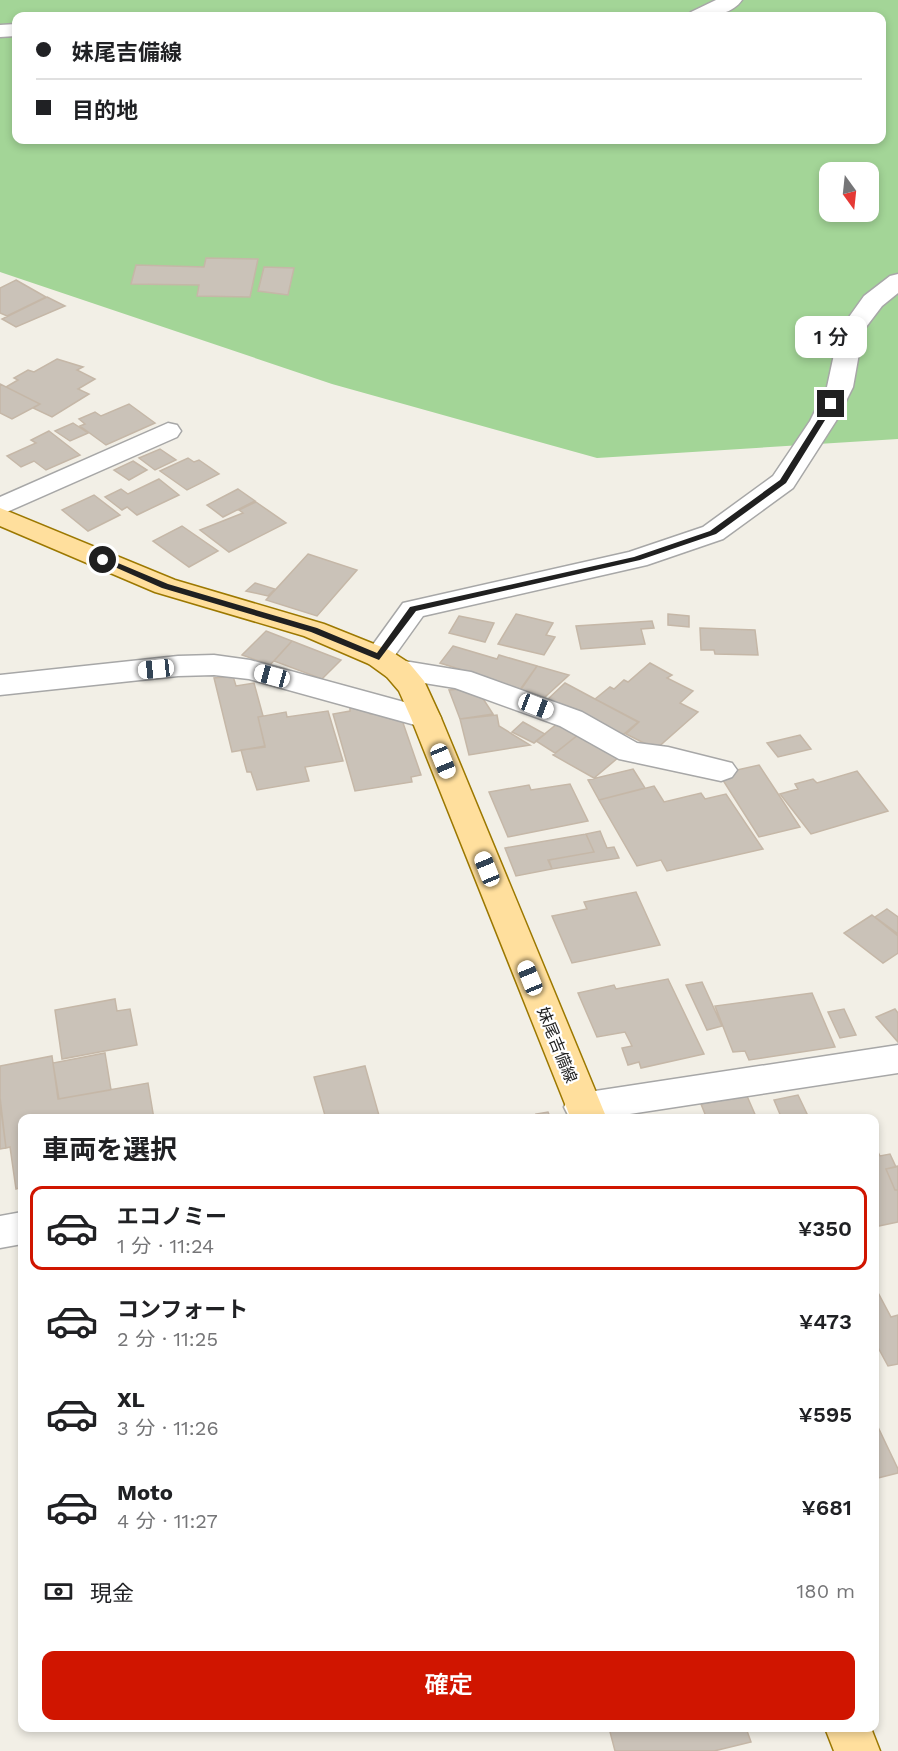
<!DOCTYPE html>
<html lang="ja">
<head>
<meta charset="utf-8">
<style>
	:root { --surface:#fff; --page:#f2f2f2; --text:#202124; --muted:#757577; --line:#e0e0e0; --accent:#d01500 }
	body { margin:0; font-family:"Work Sans","Noto Sans JP",sans-serif; background:var(--page); color:var(--text); height:100vh; display:flex; flex-direction:column; font-size:22px; white-space:nowrap }
	* { box-sizing:border-box; margin:0 }
	p { font-size:20px; color:var(--muted) }
	.icon { flex:none; width:33px; height:33px; fill:none; stroke:currentColor; stroke-width:2; stroke-linecap:round; stroke-linejoin:round }
	.map { position:relative; flex:1; overflow:hidden }
	.side { position:absolute; left:18px; top:1114px; width:861px; height:618px; display:flex; flex-direction:column; background:var(--surface); border-radius:12px; box-shadow:0 3px 9px #0003 }
	.side>* { flex:none }
	.banner { position:absolute; left:12px; top:12px; width:874px; height:132px; border-radius:12px; box-shadow:0 3px 9px #0003; display:grid; align-content:center; height:132px; padding:0 24px; background:var(--surface) }
	.needle { width:39px; rotate:165deg }
	.fabs { position:absolute; left:819px; top:162px; display:grid; gap:12px }
	.fabs a { display:grid; place-items:center; width:60px; height:60px; border-radius:12px; background:var(--surface); box-shadow:0 3px 9px #0003; font-size:30px }
	.end { position:absolute; width:27px; height:27px; margin:-14px; border:8px solid #202020; background:#fff; box-shadow:0 0 0 3px #fff }
	.from { border-radius:50% }
	.bubble { position:absolute; height:42px; border-radius:12px; background:var(--surface); box-shadow:0 3px 9px #0003; font-size:20px; font-weight:600; line-height:42px; text-align:center }
	.car { position:absolute; width:18px; height:36px; margin:-18px -9px; border-radius:8px; box-shadow:0 0 4px 2px #0007; background:linear-gradient(#fff 24%,#345 0 40%,#fff 0 76%,#345 0 86%,#fff 0) }
	.banner b { display:flex; align-items:center; gap:21px; height:57px; font-size:22px }
	.banner b+b { border-top:2px solid var(--line) }
	.banner i { width:15px; height:15px; background:var(--text) }
	ul { padding:0; list-style:none }
	li { display:flex; align-items:center; gap:18px; height:84px; margin:0 12px 9px; padding:0 12px; border:3px solid transparent; border-radius:12px }
	li div { flex:1 }
	li b { display:block; font-size:22px }
	li em { font-style:normal; font-weight:600 }
	li.current { border-color:var(--accent) }
	li>.icon { width:54px; height:54px; stroke-width:1.5 }
	h2 { padding:0 24px; font-size:27px; line-height:72px }
	.pay { display:flex; align-items:center; gap:15px; height:66px; padding:0 24px; font-size:22px }
	.pay p { margin-inline-start:auto }
	.primary-button { display:flex; gap:12px; margin-top:auto; padding:12px 24px }
	.primary-button a { flex:1; height:69px; border-radius:12px; background:var(--accent); color:#fff; font-size:24px; font-weight:600; line-height:69px; text-align:center }
	.map>svg:first-child { display:block }
	.forest { fill:#a3d597; fill-rule:evenodd }
	.building { fill:#cac2b8; stroke:#c5b7a7; stroke-width:1.5 }
	.lines { fill:none; stroke-linecap:round; stroke-linejoin:round }
	.minor-casing { stroke:#a7a7a7; stroke-width:3 }
	.major-casing { stroke:#9c7800; stroke-width:3 }
	.minor { fill:#fff; fill-rule:evenodd }
	.major { fill:#ffdf9d; fill-rule:evenodd }
	.route { fill:#202020 }
	.labels { text-anchor:middle; dominant-baseline:central; stroke-width:4.5; stroke-linejoin:round; paint-order:stroke }
	.street-label { font-size:16px; fill:#202020; stroke:#fff }
</style>
</head>
<body>
<div class="map">
<svg width="898" height="1751" viewBox="0 0 898 1751">
	<rect width="100%" height="100%" fill="#f2efe6"/>
	<path class="forest" d="M0 0H898V439L597 458 332 384 0 272ZM16 16H882V140H16ZM830 172H868V212H830Z"/>
	<path class="building" d="M206 258 258 259 250 297 197 296 199 285 131 284 136 265 204 267Z
		M264 267 294 268 288 295 258 291Z
		M16 280 46 297 7 316 0 313V288Z
		M47 297 65 306 16 327 2 319Z
		M57 359 83 367 77 370 95 379 78 389 89 394 52 417 33 408 40 404 6 387 18 380 14 378 28 370 34 372Z
		M0 384 40 404 12 419 0 413Z
		M129 404 155 423 106 445 80 426 85 424 79 419 95 412 101 416Z
		M73 423 88 433 70 441 55 431Z
		M49 431 80 455 46 470 34 461 21 467 7 456 36 443 31 440Z
		M160 449 176 460 155 470 139 458Z
		M188 458 194 462 199 460 219 474 187 490 160 471Z
		M133 461 147 470 129 480 114 470Z
		M159 479 179 495 137 515 127 507 122 510 105 497 121 489 128 494Z
		M238 489 255 501 223 517 207 505Z
		M94 495 120 515 88 531 62 510Z
		M256 502 286 523 229 552 200 530 243 513 239 510Z
		M182 526 218 551 189 567 153 541Z
		M308 554 357 570 317 616 266 600Z
		M255 583 275 589 268 596 246 591Z
		M516 614 553 623 546 635 555 637 544 655 498 644Z
		M668 614 689 616V627L668 625Z
		M459 616 494 623 485 642 449 633Z
		M652 621 654 628 641 629 645 644 581 649 576 626Z
		M700 628 755 630 758 655 715 654 714 650H701Z
		M266 631 292 641 270 665 242 655Z
		M292 641 341 660 322 679 274 661Z
		M453 646 497 659 499 655 537 666 519 691 486 682 488 678 440 663Z
		M650 663 672 675 667 678 693 691 680 703 698 712 656 749 626 734 639 722 595 699 610 687 614 689 624 680 628 682Z
		M537 666 569 675 544 698 520 691Z
		M233 676 236 686 254 683 263 716 258 717 265 746 232 752 214 678Z
		M565 683 638 722 618 739 547 700Z
		M461 689 480 694 493 714 460 719 449 690Z
		M367 705 370 714 387 712 390 719 401 717 421 775 411 777 412 782 355 791 333 714 350 711V707Z
		M328 711 343 761 305 767 309 781 257 790 251 772H247L241 750 265 747 258 717 286 712 287 717Z
		M497 715 499 726 530 745 469 755 460 719Z
		M523 722 545 734 534 743 512 732Z
		M557 724 578 735 555 753 536 741Z
		M578 735 619 757 594 778 553 755Z
		M800 735 811 749 778 757 767 743Z
		M759 765 800 827 759 837 719 774Z
		M633 769 645 788 599 800 588 780Z
		M857 771 888 811 811 834 780 794 798 789 795 784 813 779 817 783Z
		M570 784 588 821 508 837 489 792 529 785 531 790Z
		M654 786 664 802 701 793 705 799 726 794 763 849 667 871 661 860 637 866 599 800Z
		M600 831 607 848 614 847 619 858 552 869 549 860 594 852 586 834Z
		M586 834 594 852 548 860 552 869 516 876 505 848Z
		M636 892 660 945 572 963 552 916 587 909 584 902Z
		M887 909 898 917V934L875 917Z
		M872 915 898 936V953L883 963 844 933Z
		M668 979 704 1054 641 1068 639 1062 628 1065 622 1048 632 1046 625 1032 597 1037 578 993 614 985 616 989Z
		M702 982 722 1026 707 1030 686 985Z
		M812 993 835 1047 749 1060 745 1051 733 1052 715 1006Z
		M115 999 117 1011 130 1009 137 1045 62 1059 55 1010Z
		M844 1009 856 1035 840 1038 828 1012Z
		M895 1009 898 1013V1042L876 1017Z
		M105 1053 111 1090 59 1099 53 1063Z
		M52 1056 58 1099 148 1083 154 1119H22V1187L16 1189 10 1147 6 1148 0 1097V1066Z
		M365 1066 380 1119H326L314 1077Z
		M798 1095 809 1118 782 1119 774 1100Z
		M747 1096 757 1119H707L701 1104Z
		M0 1103 6 1148 0 1149Z
		M548 1112 551 1119H538L536 1114Z
		M874 1144 880 1156 890 1154 896 1167 886 1169 895 1190H898V1222L874 1227Z
		M898 1166V1190H895L886 1169Z
		M874 1285 891 1317 898 1315V1364L888 1366 874 1340Z
		M874 1425H877L898 1469V1473L874 1479Z
		M609 1728H746L751 1742 714 1751H615Z"/>
	<g class="lines">
		<defs>
			<path id="minor" d="M716 0H742C731 16 705 18 688 16L691 12Z
				M16 24V36L0 37V25Z
				M898 274V293L882 306 863 331 853 387 836 421 793 488 723 539 647 565 423 616 390 662 398 660 471 672 582 712 637 743 668 747 732 763 737 770 732 777 721 781 619 759 560 726 455 688 387 677 383 670 387 664 379 666 369 664 364 657 403 603 629 552 703 527 773 476 810 421 827 387 839 331 864 296 890 276Z
				M168 423 177 425 181 431 177 437 0 515V497Z
				M214 655 250 660 437 711 441 718 437 725 426 728 249 679 214 675 178 676 0 695V675L178 656Z
				M898 1045V1073L597 1119 569 1117 564 1107 569 1097 582 1093Z
				M22 1212V1244L0 1248V1216Z"/>
			<path id="major" d="M0 508 175 580 324 624 389 650 409 663 424 681 441 718 607 1119H571L411 718 399 691 387 677 369 664 304 636 155 592 0 526Z
				M825 1728H871L880 1751H834Z"/>
		</defs>
		<use href="#minor" class="minor-casing"/>
		<use href="#major" class="major-casing"/>
		<use href="#minor" class="minor"/>
		<use href="#major" class="major"/>
	</g>
	<path class="route" d="M829 402 835 404 786 483 716 534 640 560 416 611 379 660 311 632 162 588 99 560 106 558 168 584 317 628 377 653 410 607 634 557 710 531 780 480Z"/>
	<g class="labels">
		<g class="street-label">
			<text transform="translate(557 1045) rotate(68)">妹尾吉備線</text>
		</g>
	</g>
</svg>
<div class="fabs">
<a><svg class="needle" viewBox="-14 -14 28 28"><path d="M0-13l5 13h-10z" fill="#e53935"/><path d="M0 13l5-13h-10z" fill="#757577"/></svg></a>
</div>
<i class="end from" style="left:103px;top:560px"></i>
<i class="end" style="left:831px;top:404px"></i>
<div class="bubble" style="left:795px;top:316px;width:72px">1 分</div>
<i class="car" style="left:156px;top:669px;rotate:264deg"></i>
<i class="car" style="left:272px;top:676px;rotate:285deg"></i>
<i class="car" style="left:536px;top:706px;rotate:111deg"></i>
<i class="car" style="left:443px;top:761px;rotate:158deg"></i>
<i class="car" style="left:487px;top:869px;rotate:338deg"></i>
<i class="car" style="left:530px;top:978px;rotate:338deg"></i>
<div class="banner">
<b><i class="from"></i>妹尾吉備線</b>
<b><i></i>目的地</b>
</div>
<section class="side">
<h2>車両を選択</h2>
<ul>
<li class="current"><svg class="icon" aria-label="car" viewBox="0 0 24 24"><path d="M5 17H2v-5l4-1 3-4h7l3 4 3 1v5h-3M9 17h6M6 11h13"/><circle cx="7" cy="17" r="2"/><circle cx="17" cy="17" r="2"/></svg><div><b>エコノミー</b><p>1 分 · 11:24</p></div><em>¥350</em></li>
<li><svg class="icon" aria-label="car" viewBox="0 0 24 24"><path d="M5 17H2v-5l4-1 3-4h7l3 4 3 1v5h-3M9 17h6M6 11h13"/><circle cx="7" cy="17" r="2"/><circle cx="17" cy="17" r="2"/></svg><div><b>コンフォート</b><p>2 分 · 11:25</p></div><em>¥473</em></li>
<li><svg class="icon" aria-label="car" viewBox="0 0 24 24"><path d="M5 17H2v-5l4-1 3-4h7l3 4 3 1v5h-3M9 17h6M6 11h13"/><circle cx="7" cy="17" r="2"/><circle cx="17" cy="17" r="2"/></svg><div><b>XL</b><p>3 分 · 11:26</p></div><em>¥595</em></li>
<li><svg class="icon" aria-label="car" viewBox="0 0 24 24"><path d="M5 17H2v-5l4-1 3-4h7l3 4 3 1v5h-3M9 17h6M6 11h13"/><circle cx="7" cy="17" r="2"/><circle cx="17" cy="17" r="2"/></svg><div><b>Moto</b><p>4 分 · 11:27</p></div><em>¥681</em></li>
</ul>
<div class="pay"><svg class="icon" aria-label="cash" viewBox="0 0 24 24"><path d="M3 7h18v10H3z"/><circle cx="12" cy="12" r="2"/></svg>現金<p>180 m</p></div>
<div class="primary-button"><a>確定</a></div>
</section>
</div>
</body>
</html>
